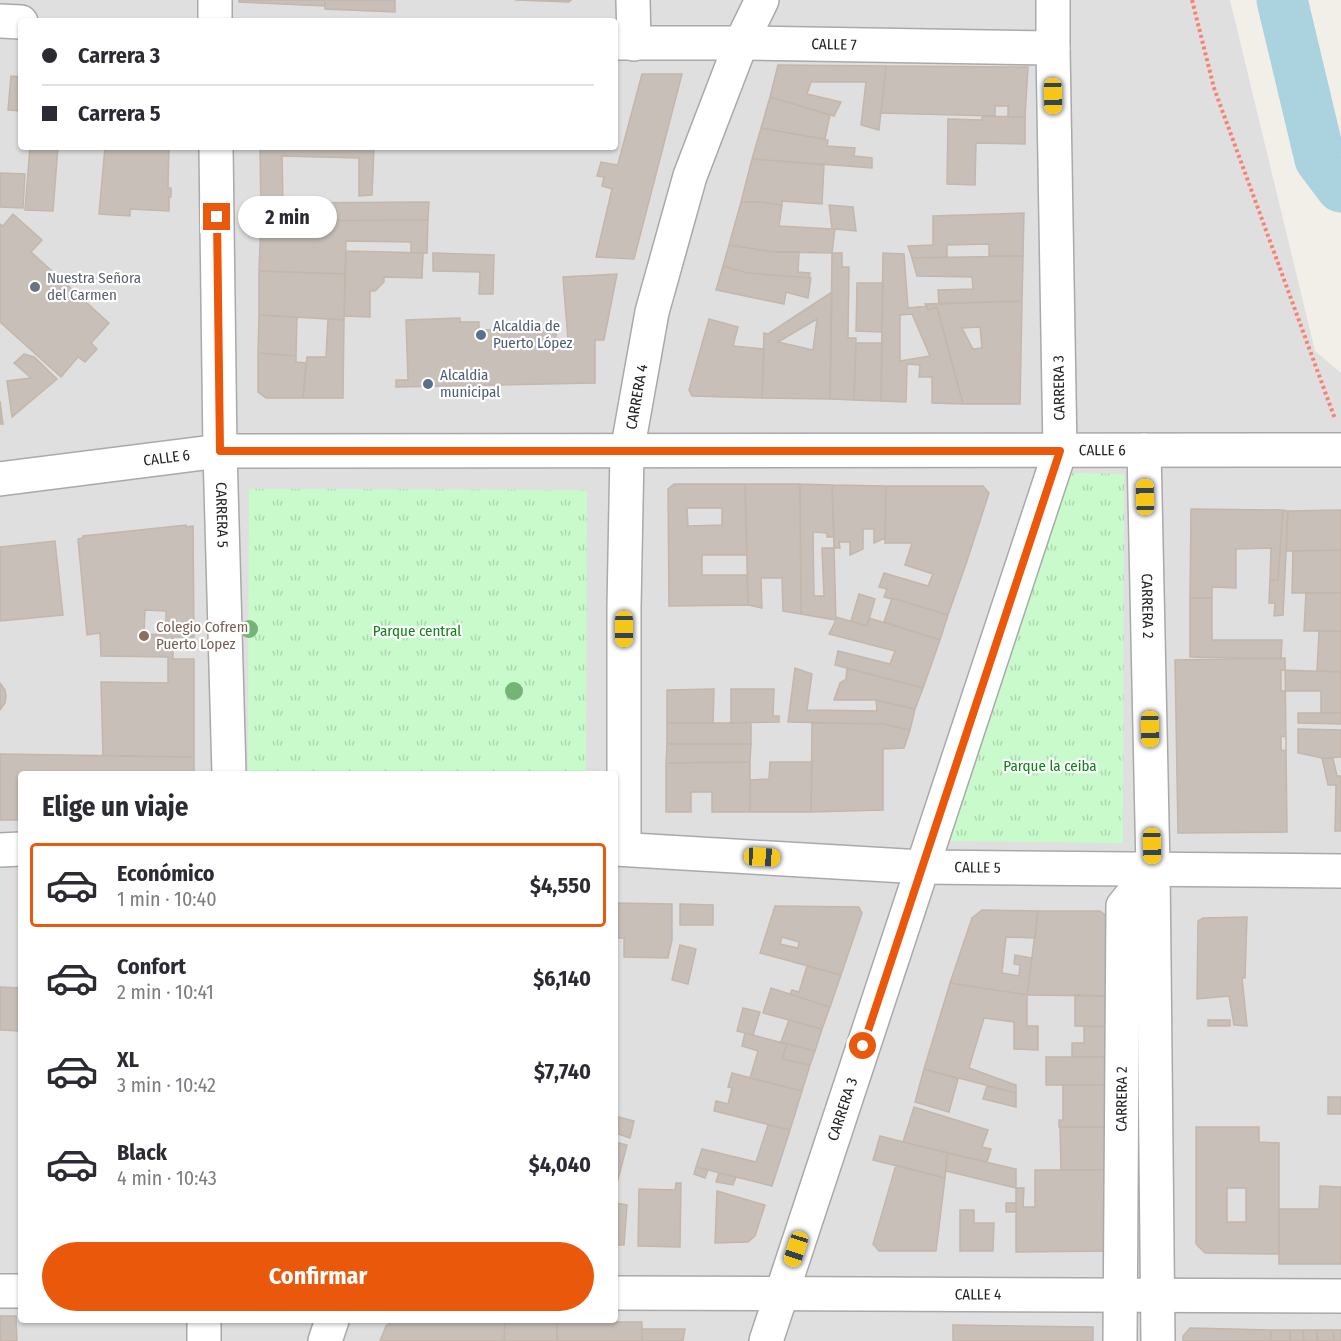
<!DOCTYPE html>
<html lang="es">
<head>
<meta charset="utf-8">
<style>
	:root { --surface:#fff; --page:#f2f2f3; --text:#2b2b33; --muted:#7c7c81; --line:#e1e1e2; --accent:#ea580c }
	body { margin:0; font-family:"Fira Sans Condensed",sans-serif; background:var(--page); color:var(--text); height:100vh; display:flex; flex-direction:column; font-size:22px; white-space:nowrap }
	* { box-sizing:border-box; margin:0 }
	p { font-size:20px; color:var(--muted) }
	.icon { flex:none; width:33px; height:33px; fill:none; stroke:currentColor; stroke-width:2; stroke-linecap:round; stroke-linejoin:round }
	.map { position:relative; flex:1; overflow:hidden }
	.sheet { position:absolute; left:18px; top:771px; width:600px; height:552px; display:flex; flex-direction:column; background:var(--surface); border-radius:6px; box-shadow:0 2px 4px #0004 }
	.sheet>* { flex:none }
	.guide { position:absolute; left:18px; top:18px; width:600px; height:132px; border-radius:6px; box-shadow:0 2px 4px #0004; display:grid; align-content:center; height:132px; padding:0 24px; background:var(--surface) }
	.end { position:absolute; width:27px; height:27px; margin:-14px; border:8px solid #ea580c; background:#fff; box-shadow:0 0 0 3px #fff }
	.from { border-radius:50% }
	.bubble { position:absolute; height:42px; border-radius:21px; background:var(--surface); box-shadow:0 2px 4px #0004; font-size:20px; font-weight:700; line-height:42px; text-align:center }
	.car { position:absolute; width:18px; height:36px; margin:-18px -9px; border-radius:8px; box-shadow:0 0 4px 2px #0007; background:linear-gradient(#f5c518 24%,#345 0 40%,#f5c518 0 76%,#345 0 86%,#f5c518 0) }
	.guide b { display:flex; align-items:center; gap:21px; height:57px; font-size:22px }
	.guide b+b { border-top:2px solid var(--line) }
	.guide i { width:15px; height:15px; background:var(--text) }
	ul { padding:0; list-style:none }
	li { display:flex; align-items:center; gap:18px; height:84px; margin:0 12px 9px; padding:0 12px; border:3px solid transparent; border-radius:6px }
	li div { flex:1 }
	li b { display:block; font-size:22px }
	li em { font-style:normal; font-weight:700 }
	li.selected { border-color:var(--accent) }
	li>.icon { width:54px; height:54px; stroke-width:1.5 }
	h2 { padding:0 24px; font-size:27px; line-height:72px }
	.action { display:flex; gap:12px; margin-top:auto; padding:12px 24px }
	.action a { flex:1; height:69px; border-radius:36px; background:var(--accent); color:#fff; font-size:24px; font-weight:700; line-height:69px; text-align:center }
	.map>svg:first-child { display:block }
	.residential { fill:#e0dfdf; fill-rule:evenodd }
	.park { fill:url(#park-tufts) }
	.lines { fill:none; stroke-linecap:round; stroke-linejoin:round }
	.river { stroke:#aad3df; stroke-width:51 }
	.building { fill:#c7bfb8; stroke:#c4b6ab; stroke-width:1.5; fill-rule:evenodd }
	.minor-casing { stroke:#a9a9a9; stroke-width:36 }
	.path { stroke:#fa8072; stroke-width:4; stroke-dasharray:3 3; stroke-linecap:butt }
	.minor { stroke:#fff; stroke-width:33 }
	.tree { fill:#74b475 }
	.route { stroke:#ea580c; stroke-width:8 }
	.worship-dot { fill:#6b7280; stroke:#fff; stroke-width:2 }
	.service-dot { fill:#5c6f8a; stroke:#fff; stroke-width:2 }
	.education-dot { fill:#8d6e63; stroke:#fff; stroke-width:2 }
	.labels { text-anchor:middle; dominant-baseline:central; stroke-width:4.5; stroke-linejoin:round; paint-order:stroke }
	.street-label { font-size:15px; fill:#222; stroke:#fff }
	.worship-label { font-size:15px; fill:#5b616d; stroke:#fff; text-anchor:start }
	.service-label { font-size:15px; fill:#4e5e75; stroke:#fff; text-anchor:start }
	.education-label { font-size:15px; fill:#785e54; stroke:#fff; text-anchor:start }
	.park-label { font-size:15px; fill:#0c8416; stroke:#fff }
</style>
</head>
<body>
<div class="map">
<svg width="1341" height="1341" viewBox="0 0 1341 1341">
	<defs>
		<pattern id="park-tufts" width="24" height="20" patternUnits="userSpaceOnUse" patternTransform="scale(1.5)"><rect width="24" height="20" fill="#c8facc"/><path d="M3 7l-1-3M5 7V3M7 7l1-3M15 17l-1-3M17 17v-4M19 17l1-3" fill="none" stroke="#acd6af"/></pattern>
	</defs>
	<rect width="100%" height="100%" fill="#f2efe9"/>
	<path class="residential" d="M0 0H1230L1315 351 1341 373V1341H0ZM21 21H615V147H21ZM21 774H615V1320H21Z"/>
	<path class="park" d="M1068 473 1124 474 1123 843 949 841Z
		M249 489 587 490 586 774H248Z"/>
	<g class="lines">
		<path class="river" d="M1282 0 1320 159 1341 187"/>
	</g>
	<path class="building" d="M239 0H325V6L239 2Z
		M325 0H395V12L325 9Z
		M515 0H571L569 2Z
		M778 65 886 66 879 130 861 125 866 82H811L807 94 841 102 834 116 770 97Z
		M886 66 1028 67 1025 117H1008V106H995V116L881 113Z
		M642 74H682L634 259 596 257 612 189 602 186 604 177 597 176 601 162 617 165 618 164Z
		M11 76 21 77V111L8 110Z
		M770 97 830 115 825 139 761 128Z
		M982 116 1025 117V144L976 143 975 185 947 184 948 119 982 120Z
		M761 128 828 140 827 146 855 148 854 156 872 158V168L752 159Z
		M30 147H58L53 211 25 210Z
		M105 147H169L168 188H171V197H169V211L130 209V216L99 214Z
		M260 147H374L372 195 359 196V158L282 156 283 203 429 202 428 220 261 221Z
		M752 159 824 165 822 204 782 201V205L759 202H741Z
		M0 173 25 174 23 208 0 207Z
		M741 202H759L782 205 779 226 832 229 829 205 853 207 856 231 835 229 832 253 773 252 729 245Z
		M1024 213 1023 256H989V244L947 245V257L912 258 908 246 933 245V216Z
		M13 214 42 240 31 252 109 323 91 343 97 349 85 362 78 357 61 377 0 322V224L3 226Z
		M428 220 427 253H411V242L346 241 345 274 259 271 261 221Z
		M729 245 773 252H799L798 272 810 273 809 278 747 273 723 266Z
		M346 251 423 253 422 278 384 277V282L375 291H370V317L344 316Z
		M433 253 494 255 493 294H479L480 272 433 271Z
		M832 253H842V267H849L848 338H856L854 400 830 399Z
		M883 253 904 254 908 308 927 306 928 310 937 307 963 404 932 403V377H919L920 365 907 364 906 402 881 401ZM912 314 930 356 900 361V315Z
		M1023 256 1022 301 939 304 938 290 973 289 972 277 917 276 912 258Z
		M723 266 747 273 811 278 808 298 786 292 784 304 716 290Z
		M259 271 345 274 344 320 259 315Z
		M617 274 604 340H595V383L396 387V380H408L406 320 460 318V322H479V330L556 329V340H568L563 277Z
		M857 283H883L882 332 856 331Z
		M832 292 830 399 762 398 764 333 768 334ZM817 319 813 350 778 342Z
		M1022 301 1020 404H963L937 307 928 310 925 304ZM980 327 982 348 973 349 962 328Z
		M259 315 297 317 296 356 258 353Z
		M328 319 344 320 343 398H303L307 357H326Z
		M709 319 738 327 733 346 764 349 762 398 692 396 689 390Z
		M856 343H882L881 401 854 400Z
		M258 353 296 356V362L306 363 303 398H266L258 392Z
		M24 354 34 357 57 379 12 417 7 381 31 378 14 363Z
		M0 401 3 424H0Z
		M674 484H745L747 555H702V575H747L748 605 669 606 668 489ZM687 508H722V525L688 526Z
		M745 484H800L801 614 783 611 782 578H761L762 608 748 605Z
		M800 484 832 485 834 537H827V533L813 532 814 596H824L822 548H834L836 620 801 614Z
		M832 485 886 486 885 538 874 543V529H863V549L850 555V542H839L840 548H834Z
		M886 486H983L989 493 967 561 948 615 892 598 891 599 884 597 887 589 879 587 884 573 928 586 933 574 905 565 912 543H885Z
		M1191 509 1283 510 1278 580H1270L1271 548 1236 549V588L1212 587V598H1190Z
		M1283 510 1288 511 1283 615 1274 616 1275 603H1269L1270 580H1278Z
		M1341 510V550L1286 551 1288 511Z
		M186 525V527L193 526 194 637H173V659H194V757L103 756 101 682 168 683V657L101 656 100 633 87 635 78 539 83 538V536ZM145 610 166 611V635L144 634Z
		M55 541 63 615 0 621V547Z
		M1341 550V593H1292L1293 551Z
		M1306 593H1341V631H1304Z
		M859 594 875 599 867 626 851 621Z
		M892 598 948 615 940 640 884 622Z
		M1190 598H1212V640H1282L1281 659 1190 657Z
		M836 617 867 626 869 618 940 640 923 688 835 665 838 651 890 664 895 651 829 634 836 620Z
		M1319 631H1341V672L1317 671Z
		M1285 658 1287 832 1178 833 1175 660Z
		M795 668 812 674 807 710 877 711 876 700 915 709 910 730 884 724 788 722Z
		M847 668 923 688 915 709 876 700H834L840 683 846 679Z
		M1281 670 1341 672V713H1321V691H1281Z
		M0 683 5 690 6 696 5 703 0 710Z
		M714 689 713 723H667V690Z
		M731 689H774L773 716H779V722L731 723Z
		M1298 713H1341V724L1298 723Z
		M667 723H751V744H667Z
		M812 723 884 724 910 730 904 748 883 749V810L811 812Z
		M1298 729 1341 730V757L1322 758 1298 753Z
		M1281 736 1286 737V751L1281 750Z
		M667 744H751L750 762 666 763Z
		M0 754 194 757V774H21V820H0Z
		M1322 758H1333L1337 776H1341V831H1335L1336 785H1328Z
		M750 762V812H712V792H691V812H666V763Z
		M770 762H812L811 812H750V780L769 779Z
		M615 903 672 904V940L668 958 624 957V938H615Z
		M680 904 713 905V925H680Z
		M775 906 859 907 862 913 841 975 760 953ZM782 937 799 942 798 948 780 944Z
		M982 910 1038 911 1035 938 1006 937 1002 973 1019 976 1020 965 1014 964 1015 955 1032 958 1027 995 950 983 972 918Z
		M1038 911H1100L1109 918V996L1027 995Z
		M1247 917 1245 978H1242L1247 1026 1234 1025 1229 996 1197 999 1198 921 1203 918Z
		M680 945 696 949 688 984 672 980Z
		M807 966 841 975 830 1007 790 994 792 990 799 992Z
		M950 983 1027 995V1026H1038V1050L1014 1049V1022L984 1018 969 1068 1016 1085V1093L924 1069Z
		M0 987 21 988V1031L0 1030Z
		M771 988 830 1007 822 1029 763 1013Z
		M1075 995 1109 996V1027L1075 1026Z
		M743 1008 760 1012 753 1035 737 1031Z
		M789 1020 822 1029 815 1051 781 1042Z
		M1208 1020H1230V1026H1208Z
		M1084 1026 1109 1027V1057H1072V1043H1084Z
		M745 1033 787 1044 782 1059 810 1065 802 1091 750 1078 758 1051 742 1046Z
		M787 1044 815 1051 810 1065 782 1059Z
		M1046 1057H1109L1110 1085H1046Z
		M924 1069 958 1079 949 1112 915 1102Z
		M732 1073 802 1091 790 1130 714 1111 716 1101 728 1104 732 1088 728 1087Z
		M1063 1085H1110L1112 1127H1059V1120H1063Z
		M987 1086 1016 1093V1107L983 1099Z
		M1328 1097H1341V1114H1328Z
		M914 1107 988 1130 982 1147 991 1149 987 1162 903 1142Z
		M615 1116 634 1121 630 1138 615 1133Z
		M768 1125 790 1130 772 1186 696 1167 702 1149 756 1162Z
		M1060 1127H1112L1114 1170H1061Z
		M1196 1127H1259V1142L1279 1143V1254L1205 1253 1196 1244ZM1227 1188H1246V1222H1227Z
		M880 1136 947 1153 945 1178 873 1160Z
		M615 1142 627 1145 615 1191Z
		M947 1153 1016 1169V1188L946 1171Z
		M896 1165 945 1178 936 1251H879L873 1244Z
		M696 1167 708 1170 705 1178 694 1174Z
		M1035 1170H1114L1111 1251 1016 1252V1188H1024L1023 1207H1035Z
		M719 1173 736 1177 733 1185 716 1182Z
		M676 1183H681L680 1247 638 1246 639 1189 675 1190Z
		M1320 1186 1341 1187V1264H1279V1209H1319Z
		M717 1191 765 1205 755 1236 748 1242 715 1243Z
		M615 1203 627 1205 624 1245H615Z
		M1006 1203H1016V1212H1006Z
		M960 1210H974V1223H994L993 1251H960Z
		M0 1316H16L17 1341H0Z
		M394 1320 505 1321 504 1341H380L386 1326Z
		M505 1321 557 1322V1341H504Z
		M557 1322H642V1341H557Z
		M953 1325 1093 1327V1341H953Z
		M1190 1328 1271 1330V1341H1183V1336Z
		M642 1329H685L683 1341H642Z
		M1271 1330H1290V1341H1271Z
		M1290 1330H1303L1304 1341H1290Z
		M1303 1330H1316L1318 1341H1304Z
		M1316 1330H1333L1334 1341H1318Z
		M1333 1330H1341V1341H1334Z"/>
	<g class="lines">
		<defs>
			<g id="minor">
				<path d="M633 0 634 44"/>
				<path d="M0 21 21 22"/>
				<path d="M215 21V0"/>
				<path id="s1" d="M615 43H741L1053 48"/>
				<path id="s2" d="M216 147 220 451 229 774"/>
				<path id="s3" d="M1144 450 1153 869 1158 1341"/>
				<path id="s4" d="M0 479 220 451 1341 450"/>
				<path id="s5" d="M615 849 922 867 1341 871"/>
				<path id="s6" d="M624 849V607L627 452 652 312 690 176 741 43 762 0"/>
				<path d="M0 850 21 849"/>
				<path d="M0 1291H21"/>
				<path id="s7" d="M615 1293 1341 1296"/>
				<path d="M204 1341V1320"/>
				<path d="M325 1341 332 1320"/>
				<path id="s8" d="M766 1341 1060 451 1053 48V0"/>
				<path id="s9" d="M1120 1341 1123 906 1153 869"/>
			</g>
		</defs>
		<use href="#minor" class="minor-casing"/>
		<path class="path" d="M1192 0 1214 88 1335 419"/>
		<use href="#minor" class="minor"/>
	</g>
	<g class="tree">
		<circle cx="249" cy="629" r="9"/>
		<circle cx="514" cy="691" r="9"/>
	</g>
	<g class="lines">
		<path class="route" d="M217 217 220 451H1060L863 1046"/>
	</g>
	<circle class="worship-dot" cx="35" cy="287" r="6"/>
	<g class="service-dot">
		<circle cx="481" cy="335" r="6"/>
		<circle cx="428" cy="384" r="6"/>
	</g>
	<circle class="education-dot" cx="144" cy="636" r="6"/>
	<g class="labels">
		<g class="street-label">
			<text stroke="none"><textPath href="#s1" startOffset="219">CALLE 7</textPath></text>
			<text transform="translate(1059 388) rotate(-91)">CARRERA 3</text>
			<text stroke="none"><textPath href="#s6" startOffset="453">CARRERA 4</textPath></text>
			<text stroke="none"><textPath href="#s4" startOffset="1104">CALLE 6</textPath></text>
			<text stroke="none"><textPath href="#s4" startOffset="168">CALLE 6</textPath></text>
			<text stroke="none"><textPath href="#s2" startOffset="368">CARRERA 5</textPath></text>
			<text stroke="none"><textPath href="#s3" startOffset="156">CARRERA 2</textPath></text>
			<text stroke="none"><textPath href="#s5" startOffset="363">CALLE 5</textPath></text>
			<text stroke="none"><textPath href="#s9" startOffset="242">CARRERA 2</textPath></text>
			<text stroke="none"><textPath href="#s8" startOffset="244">CARRERA 3</textPath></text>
			<text stroke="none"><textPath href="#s7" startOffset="363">CALLE 4</textPath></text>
		</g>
		<g class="worship-label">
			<text x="47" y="278">Nuestra Señora<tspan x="47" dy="17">del Carmen</tspan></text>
		</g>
		<g class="service-label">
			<text x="493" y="326">Alcaldia de<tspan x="493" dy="17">Puerto López</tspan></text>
			<text x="440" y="375">Alcaldia<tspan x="440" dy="17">municipal</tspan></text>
		</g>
		<g class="education-label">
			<text x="156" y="627">Colegio Cofrem<tspan x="156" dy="17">Puerto Lopez</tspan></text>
		</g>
		<g class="park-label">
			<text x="417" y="631">Parque central</text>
			<text x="1050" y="766">Parque la ceiba</text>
		</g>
	</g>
</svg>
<i class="end from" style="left:863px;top:1046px"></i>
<i class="end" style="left:217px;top:217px"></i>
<div class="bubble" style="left:238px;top:196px;width:99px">2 min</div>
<i class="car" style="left:1053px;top:96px;rotate:179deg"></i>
<i class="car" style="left:1145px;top:497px;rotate:359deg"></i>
<i class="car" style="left:624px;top:629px;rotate:180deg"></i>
<i class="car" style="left:1150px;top:729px;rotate:179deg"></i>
<i class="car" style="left:1152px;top:846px;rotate:179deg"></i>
<i class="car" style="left:762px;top:857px;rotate:93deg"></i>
<i class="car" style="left:796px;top:1249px;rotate:198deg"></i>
<div class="guide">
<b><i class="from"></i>Carrera 3</b>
<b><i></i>Carrera 5</b>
</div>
<section class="sheet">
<h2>Elige un viaje</h2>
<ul>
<li class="selected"><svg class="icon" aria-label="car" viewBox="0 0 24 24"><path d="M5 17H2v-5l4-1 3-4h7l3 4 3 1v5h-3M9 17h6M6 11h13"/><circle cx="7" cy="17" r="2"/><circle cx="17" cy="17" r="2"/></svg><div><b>Económico</b><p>1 min · 10:40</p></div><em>$4,550</em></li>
<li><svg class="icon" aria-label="car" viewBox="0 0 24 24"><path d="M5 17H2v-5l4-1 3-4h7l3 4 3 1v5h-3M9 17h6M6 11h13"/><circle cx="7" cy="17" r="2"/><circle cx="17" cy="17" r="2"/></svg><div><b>Confort</b><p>2 min · 10:41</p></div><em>$6,140</em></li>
<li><svg class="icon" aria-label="car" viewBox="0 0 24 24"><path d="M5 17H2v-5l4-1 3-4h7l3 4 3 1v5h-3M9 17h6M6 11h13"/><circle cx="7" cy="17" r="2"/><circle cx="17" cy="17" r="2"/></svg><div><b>XL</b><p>3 min · 10:42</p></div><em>$7,740</em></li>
<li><svg class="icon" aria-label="car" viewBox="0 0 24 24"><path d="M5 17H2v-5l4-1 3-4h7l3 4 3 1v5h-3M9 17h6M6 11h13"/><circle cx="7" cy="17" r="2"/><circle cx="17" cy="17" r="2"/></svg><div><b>Black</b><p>4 min · 10:43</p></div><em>$4,040</em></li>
</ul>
<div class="action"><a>Confirmar</a></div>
</section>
</div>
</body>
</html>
